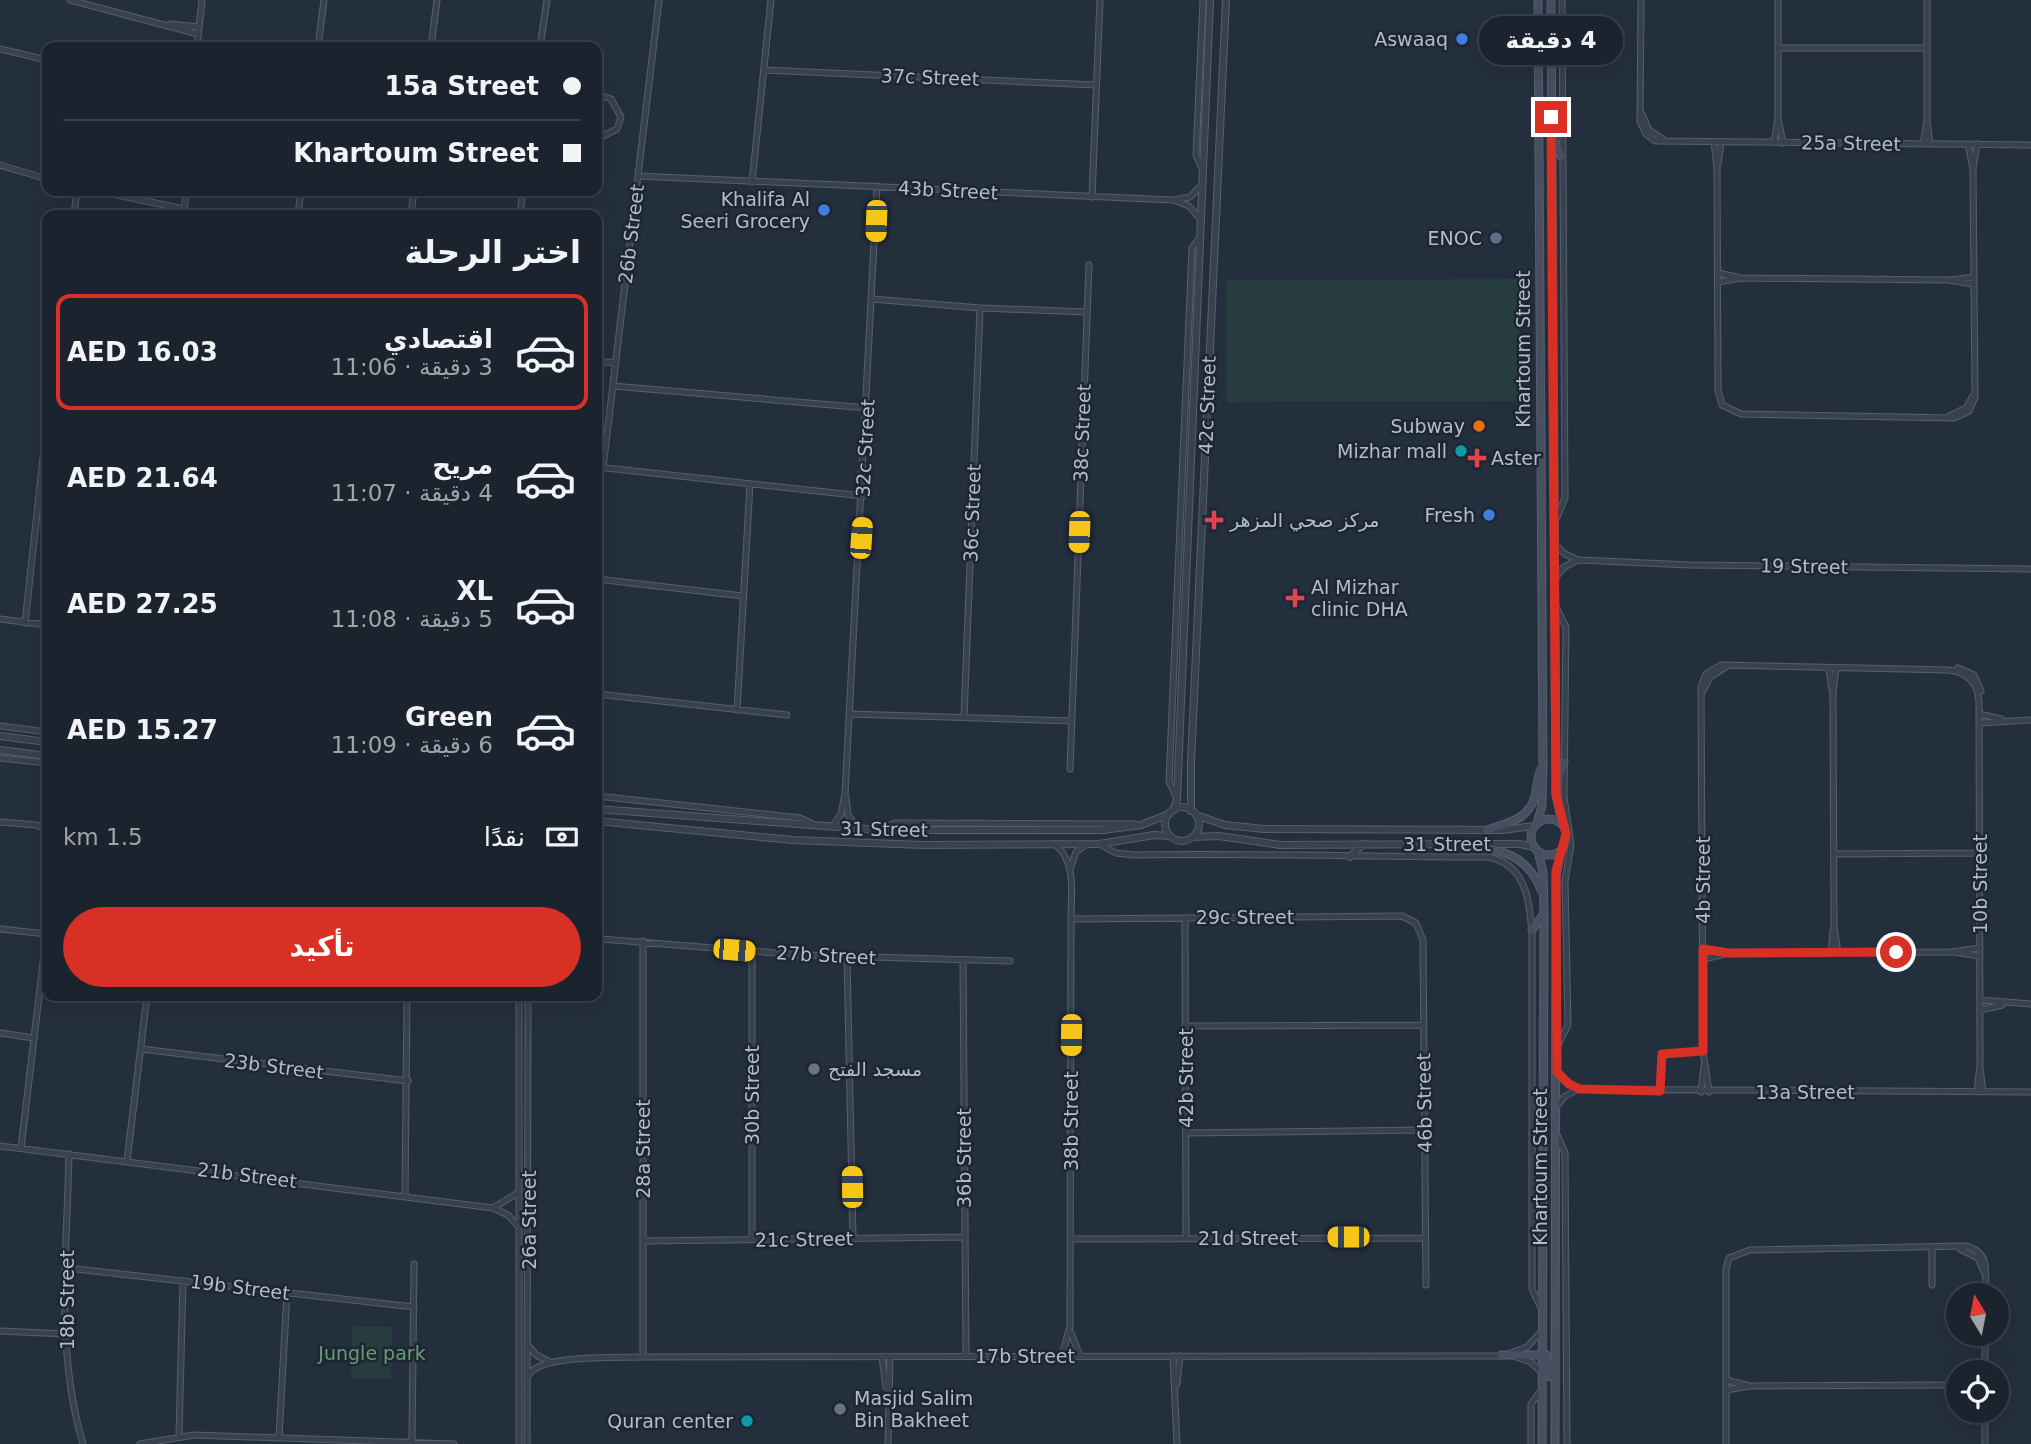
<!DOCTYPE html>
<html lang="ar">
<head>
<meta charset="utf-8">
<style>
	:root { --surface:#1b232e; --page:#282f3a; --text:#f1f3f6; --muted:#a0a4aa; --line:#39404a; --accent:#d93025 }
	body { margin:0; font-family:"DejaVu Sans",Vazirmatn,sans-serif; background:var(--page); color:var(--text); direction:rtl; height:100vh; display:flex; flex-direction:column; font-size:26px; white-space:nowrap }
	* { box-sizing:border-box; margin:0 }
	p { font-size:23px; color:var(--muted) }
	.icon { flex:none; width:38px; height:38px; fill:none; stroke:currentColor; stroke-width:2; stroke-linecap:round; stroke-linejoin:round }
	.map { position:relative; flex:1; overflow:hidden; direction:ltr }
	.details { position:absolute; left:42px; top:210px; width:560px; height:791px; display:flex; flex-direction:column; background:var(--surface); border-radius:14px; box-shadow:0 7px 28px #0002,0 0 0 2px var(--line); direction:rtl }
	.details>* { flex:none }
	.guide { position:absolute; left:42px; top:42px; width:560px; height:154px; border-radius:14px; box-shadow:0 7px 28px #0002,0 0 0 2px var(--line); direction:rtl; display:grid; align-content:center; height:154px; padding:0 21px; background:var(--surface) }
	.needle { width:46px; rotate:350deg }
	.fabs { position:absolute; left:1946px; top:1283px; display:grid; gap:14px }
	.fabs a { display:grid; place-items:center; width:63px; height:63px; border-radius:50%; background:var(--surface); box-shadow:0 7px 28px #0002,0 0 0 2px var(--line); font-size:35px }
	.end { position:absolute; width:32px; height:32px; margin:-16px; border:9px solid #d93025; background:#fff; box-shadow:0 0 0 4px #fff }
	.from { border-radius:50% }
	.bubble { position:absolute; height:49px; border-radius:24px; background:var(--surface); box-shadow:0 7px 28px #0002,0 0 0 2px var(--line); font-size:23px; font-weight:700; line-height:49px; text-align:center; direction:rtl }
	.car { position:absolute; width:21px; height:42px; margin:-21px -10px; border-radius:9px; box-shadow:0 0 5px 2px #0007; background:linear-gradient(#f5c518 24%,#345 0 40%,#f5c518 0 76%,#345 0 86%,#f5c518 0) }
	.guide b { display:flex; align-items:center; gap:24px; height:66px; font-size:26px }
	.guide b+b { border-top:2px solid var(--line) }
	.guide i { width:18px; height:18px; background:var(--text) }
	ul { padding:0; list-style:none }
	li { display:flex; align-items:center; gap:21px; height:116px; margin:0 14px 10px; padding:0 7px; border:4px solid transparent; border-radius:14px }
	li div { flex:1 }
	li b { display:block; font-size:26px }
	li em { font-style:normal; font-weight:700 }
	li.current { border-color:var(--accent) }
	li>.icon { width:63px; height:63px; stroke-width:1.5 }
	h2 { padding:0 21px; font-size:32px; line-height:84px }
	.pay { display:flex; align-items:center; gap:18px; height:77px; padding:0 21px; font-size:26px }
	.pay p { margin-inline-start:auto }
	.cta { display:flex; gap:14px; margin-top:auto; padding:14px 21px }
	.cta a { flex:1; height:80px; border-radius:42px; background:var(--accent); color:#fff; font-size:28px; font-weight:700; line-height:80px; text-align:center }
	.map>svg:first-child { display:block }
	.green { fill:#263c3f }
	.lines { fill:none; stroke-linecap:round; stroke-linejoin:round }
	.minor-casing { stroke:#565f6c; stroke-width:7 }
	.tertiary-casing { stroke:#565f6c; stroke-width:8 }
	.secondary-casing { stroke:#565f6c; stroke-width:9 }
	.minor { stroke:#38414e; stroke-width:5 }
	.tertiary { stroke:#38414e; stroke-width:6 }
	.secondary { stroke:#465061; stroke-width:7 }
	.route { stroke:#d93025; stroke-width:9 }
	.shop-dot { fill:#3f7fe0; stroke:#1d2633; stroke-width:2.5 }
	.service-dot { fill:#5c6f8a; stroke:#1d2633; stroke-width:2.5 }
	.food-dot { fill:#e8710a; stroke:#1d2633; stroke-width:2.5 }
	.culture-dot { fill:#0f9aa8; stroke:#1d2633; stroke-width:2.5 }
	.health-dot { fill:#e0444e; stroke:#1d2633; stroke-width:2.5 }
	.worship-dot { fill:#6b7280; stroke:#1d2633; stroke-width:2.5 }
	.labels { text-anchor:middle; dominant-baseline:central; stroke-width:5; stroke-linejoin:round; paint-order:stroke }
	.poi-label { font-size:19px; fill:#b4bcc9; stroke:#1d2633; text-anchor:end }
	.street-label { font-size:19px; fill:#b4bcc9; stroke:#1d2633 }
	.park-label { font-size:19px; fill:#6b9a76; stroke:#1d2633 }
</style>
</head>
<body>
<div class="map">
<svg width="2031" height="1444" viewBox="0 0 2031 1444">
	<rect width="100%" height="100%" fill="#242f3e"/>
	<path class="green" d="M1520 279V401L1227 402 1226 280Z
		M352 1326 392 1327 391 1379 351 1378Z"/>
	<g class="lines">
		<defs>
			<path id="minor" d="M70 0 198 34
				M1203 0 1196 155 1203 171
				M1641 0 1640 122 1646 134 1655 141 2031 145
				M1778 0V119L1783 143
				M1927 0V121L1930 144
				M170 24 199 27
				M197 47 202 0
				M318 47 324 0
				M431 47 437 0
				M540 47 547 0
				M1778 48H1927
				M0 49 47 60
				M764 70 1096 85
				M597 94 611 99 621 117 617 129 597 139
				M1642 114 1649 130 1664 140
				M1714 142 1717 167 1718 390 1722 405 1741 414 1954 418 1969 411 1975 397 1973 168 1977 144
				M1774 142 1778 119
				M1923 144 1927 121
				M1968 144 1973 168
				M1718 164 1721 142
				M0 165 47 179
				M638 176 1173 200 1190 197 1202 185
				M752 182 771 0
				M98 191 184 209
				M1092 197 1100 0
				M1176 201 1189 206 1201 220
				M74 215 77 191
				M183 215 187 191
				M298 215 301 191
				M411 215 414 191
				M520 215 523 191
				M1718 273 1741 278
				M1951 280 1974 277
				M1718 282 1741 278 1948 280 1974 284
				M872 299 980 308 1087 312
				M597 361 616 363
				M613 386 867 408
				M1950 416 1966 408 1973 396
				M597 467 863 496
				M603 468 659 0
				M1555 522 1565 498 1562 0
				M1555 544 1565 554 1578 560 1690 565 2031 569
				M1556 577 1564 567 1578 560
				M597 579 743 596
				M1555 605 1566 627 1564 797 1571 845 1565 881 1568 1025 1556 1049
				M0 619 47 625
				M25 623 47 421
				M1829 668 1832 690
				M1836 668 1833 693 1834 928 1838 953
				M1958 668 1974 675 1981 691
				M1703 691 1710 677 1726 667
				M597 694 787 715
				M737 710 750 484
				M850 714 1072 721
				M1979 714 2001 719
				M964 718 980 308
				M1979 723 2031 720
				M0 726 47 732
				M0 758 47 763
				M1070 769 1089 265
				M597 796 800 818 817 826
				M846 797 848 815 859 829
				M1177 799 1169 781 1192 248 1200 238
				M0 822 37 825 47 830
				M833 826 841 814 845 794 877 186
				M878 830 895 823 1135 824
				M1054 844C1077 860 1071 894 1071 919L1070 1326 1062 1356
				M1099 844 1116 853 1134 855C1252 853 1370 857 1489 857 1527 865 1530 903 1532 935V1289L1542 1310
				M1834 854 1980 853
				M1071 867 1076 852 1086 845
				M1185 918 1186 1238
				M1071 919 1402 916 1416 923 1423 940 1426 1285
				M0 929 47 934
				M601 939 801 955 1010 961
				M643 941V1357
				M1704 949 1726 952
				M752 951V1239
				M1954 952 1980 956
				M1831 953 1833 931
				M847 957 853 1238
				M1704 959 1729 953 1951 952 1980 948
				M963 960 966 1357
				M519 996V1444
				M1980 1000 2031 1004
				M1980 1010 2002 1005
				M1185 1026 1423 1025
				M0 1033 34 1038
				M141 1049 408 1081
				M1980 1068 1983 1091
				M1557 1072 1569 1085 1580 1089 2031 1092
				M1660 1091 1662 1054 1703 1051
				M1701 1092 1704 1067
				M1709 1092 1703 1051 1701 686 1706 674 1721 665 1948 670C1968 672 1978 683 1979 702L1980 1065 1977 1091
				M1557 1106 1564 1097 1578 1089
				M1186 1133 1424 1130
				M1557 1135 1565 1153 1567 1444
				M0 1146 493 1208 508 1215 519 1227
				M21 1148 47 929
				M69 1154C67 1250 55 1350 83 1444
				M127 1161 147 996
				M405 1197 407 996
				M493 1208 519 1192
				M1071 1239 1425 1238
				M643 1241 965 1237
				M1932 1248V1285
				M1960 1249 1978 1258 1984 1272
				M67 1268 414 1307
				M0 1331 65 1334
				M1071 1333 1080 1356
				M528 1345 536 1355 550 1362
				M1511 1353 1527 1347 1542 1331
				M1173 1356 1177 1444
				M882 1357 886 1387
				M1516 1357 1531 1362 1542 1373
				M1985 1372V1334
				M528 1376C538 1354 619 1358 643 1357L1503 1356
				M1726 1380 1750 1386
				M1177 1384 1180 1356
				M1726 1390 1750 1386 1958 1385
				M179 1436 183 1281
				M279 1437 287 1292
				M412 1442 414 1264
				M140 1444 194 1435 454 1444
				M527 1444 528 996
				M888 1444 890 1357
				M1531 1444V1404L1542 1389
				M1726 1444V1269L1729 1258 1750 1250 1966 1246C1992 1253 1985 1275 1985 1295
				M1985 1444V1410"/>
			<path id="tertiary" d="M0 736 47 742
				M0 750 47 756
				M1165 824a17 17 0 1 1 34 0a17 17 0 1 1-34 0Z
				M597 809 878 830H1103L1141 825 1169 814
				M1174 810 1177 799 1210 0
				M1191 811V762L1226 0
				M1196 815 1225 825 1264 829 1502 830 1534 826
				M597 821 792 840 923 845 1099 844 1154 835 1170 836
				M1192 837 1219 836 1280 845 1470 844
				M1480 844H1520L1534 847
				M1350 857 1363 844"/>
			<path id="secondary" d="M1551 0 1556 794 1562 824
				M1553 138 1561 156
				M1558 776 1564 762
				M1531 837a18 18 0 1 1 36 0a18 18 0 1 1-36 0Z
				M1537 823 1542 806 1543 765 1538 0
				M1487 830C1507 823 1529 820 1535 796 1537 787 1537 778 1541 769
				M1467 844C1501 850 1528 855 1541 890
				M1538 851 1543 872 1544 915 1542 1444
				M1532 930 1543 915
				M1501 1355H1547L1550 1377
				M1555 1444 1556 877 1561 850"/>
		</defs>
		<use href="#minor" class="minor-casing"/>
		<use href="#tertiary" class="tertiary-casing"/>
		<use href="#secondary" class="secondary-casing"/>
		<use href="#minor" class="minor"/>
		<use href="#tertiary" class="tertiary"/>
		<use href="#secondary" class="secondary"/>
	</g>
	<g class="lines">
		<path class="route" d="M1551 117 1556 794 1566 834 1556 871 1557 1072 1569 1084 1580 1089 1660 1091 1662 1054 1703 1051V949L1729 953 1896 952"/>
	</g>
	<g class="shop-dot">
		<circle cx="1462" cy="39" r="7"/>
		<circle cx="824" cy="210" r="7"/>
		<circle cx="1489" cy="515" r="7"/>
	</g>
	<circle class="service-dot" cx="1496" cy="238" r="7"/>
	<circle class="food-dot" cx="1479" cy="426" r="7"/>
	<g class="culture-dot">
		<circle cx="1461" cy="451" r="7"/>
		<circle cx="747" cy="1421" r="7"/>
	</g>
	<g class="health-dot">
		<path d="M1473.5 447.5h7v7h7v7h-7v7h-7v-7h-7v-7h7z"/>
		<path d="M1210.5 509.5h7v7h7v7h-7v7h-7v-7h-7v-7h7z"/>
		<path d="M1291.5 587.5h7v7h7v7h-7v7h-7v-7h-7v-7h7z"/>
	</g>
	<g class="worship-dot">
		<circle cx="814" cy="1069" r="7"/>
		<circle cx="840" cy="1409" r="7"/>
	</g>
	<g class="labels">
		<g class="poi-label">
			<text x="1448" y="39">Aswaaq</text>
			<text x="810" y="199">Khalifa Al<tspan x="810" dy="22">Seeri Grocery</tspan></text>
			<text x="1482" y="238">ENOC</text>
			<text x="1465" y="426">Subway</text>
			<text x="1447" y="451">Mizhar mall</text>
			<text x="1491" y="458" text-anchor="start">Aster</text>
			<text x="1475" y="515">Fresh</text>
			<text x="1230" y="520" text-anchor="start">مركز صحي المزهر</text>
			<text x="1311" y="587" text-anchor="start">Al Mizhar<tspan x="1311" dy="22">clinic DHA</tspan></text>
			<text x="828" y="1069" text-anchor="start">مسجد الفتح</text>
			<text x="854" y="1398" text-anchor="start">Masjid Salim<tspan x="854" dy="22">Bin Bakheet</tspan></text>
			<text x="733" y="1421">Quran center</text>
		</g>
		<g class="street-label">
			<text transform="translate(930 77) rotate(2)">37c Street</text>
			<text transform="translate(1851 143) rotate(1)">25a Street</text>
			<text transform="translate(948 190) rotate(3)">43b Street</text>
			<text transform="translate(631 234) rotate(-83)">26b Street</text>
			<text transform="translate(1523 349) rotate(-90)">Khartoum Street</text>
			<text transform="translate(1207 405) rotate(-88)">42c Street</text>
			<text transform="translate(1082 433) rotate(-88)">38c Street</text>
			<text transform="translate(865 448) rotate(-87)">32c Street</text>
			<text transform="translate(972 513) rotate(-88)">36c Street</text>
			<text transform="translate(1804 566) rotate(1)">19 Street</text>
			<text transform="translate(884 829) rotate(1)">31 Street</text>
			<text x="1447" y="844">31 Street</text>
			<text transform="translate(1703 880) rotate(-90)">4b Street</text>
			<text transform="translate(1980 884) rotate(-90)">10b Street</text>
			<text x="1245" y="917">29c Street</text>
			<text transform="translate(826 955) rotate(3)">27b Street</text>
			<text transform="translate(274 1066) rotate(7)">23b Street</text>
			<text transform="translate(1186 1078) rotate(-90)">42b Street</text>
			<text x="1805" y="1092">13a Street</text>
			<text transform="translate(752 1095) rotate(-90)">30b Street</text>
			<text transform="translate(1424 1103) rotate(-91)">46b Street</text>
			<text transform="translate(1071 1121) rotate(-90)">38b Street</text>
			<text transform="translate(643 1149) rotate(-90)">28a Street</text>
			<text transform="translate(964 1158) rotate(-90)">36b Street</text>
			<text transform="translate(1540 1167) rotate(-90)">Khartoum Street</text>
			<text transform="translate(247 1175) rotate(7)">21b Street</text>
			<text transform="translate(529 1220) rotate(-90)">26a Street</text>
			<text x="1248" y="1238">21d Street</text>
			<text transform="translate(804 1239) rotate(-1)">21c Street</text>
			<text transform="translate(240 1287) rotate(7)">19b Street</text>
			<text transform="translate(67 1300) rotate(-90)">18b Street</text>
			<text x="1025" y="1356">17b Street</text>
		</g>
		<g class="park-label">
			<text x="372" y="1353">Jungle park</text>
		</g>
	</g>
</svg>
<div class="fabs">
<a><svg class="needle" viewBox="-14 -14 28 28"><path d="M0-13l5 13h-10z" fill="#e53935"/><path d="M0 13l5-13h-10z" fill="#a0a4aa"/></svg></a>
<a><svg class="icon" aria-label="locate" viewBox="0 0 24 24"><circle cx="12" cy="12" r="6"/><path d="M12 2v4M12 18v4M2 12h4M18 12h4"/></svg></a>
</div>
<i class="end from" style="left:1896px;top:952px"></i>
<i class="end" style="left:1551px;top:117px"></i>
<div class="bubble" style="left:1479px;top:16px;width:144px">4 دقيقة</div>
<i class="car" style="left:876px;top:221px;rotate:182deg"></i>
<i class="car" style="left:1079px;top:532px;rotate:182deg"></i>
<i class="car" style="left:861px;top:538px;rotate:4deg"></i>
<i class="car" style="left:734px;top:950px;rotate:95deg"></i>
<i class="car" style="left:1071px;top:1035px;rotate:181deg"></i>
<i class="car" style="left:852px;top:1187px;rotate:359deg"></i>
<i class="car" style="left:1348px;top:1237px;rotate:270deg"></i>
<div class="guide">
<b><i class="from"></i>15a Street</b>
<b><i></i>Khartoum Street</b>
</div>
<section class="details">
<h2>اختر الرحلة</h2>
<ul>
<li class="current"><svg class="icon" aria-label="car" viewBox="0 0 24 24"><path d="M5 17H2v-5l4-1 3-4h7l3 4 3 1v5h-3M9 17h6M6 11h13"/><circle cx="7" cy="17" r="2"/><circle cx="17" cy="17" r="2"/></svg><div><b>اقتصادي</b><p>3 دقيقة · 11:06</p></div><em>AED 16.03</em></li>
<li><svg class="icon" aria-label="car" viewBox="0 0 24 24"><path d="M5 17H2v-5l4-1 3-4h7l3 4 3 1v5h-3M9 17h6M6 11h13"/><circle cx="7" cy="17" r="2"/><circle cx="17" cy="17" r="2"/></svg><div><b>مريح</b><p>4 دقيقة · 11:07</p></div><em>AED 21.64</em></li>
<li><svg class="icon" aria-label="car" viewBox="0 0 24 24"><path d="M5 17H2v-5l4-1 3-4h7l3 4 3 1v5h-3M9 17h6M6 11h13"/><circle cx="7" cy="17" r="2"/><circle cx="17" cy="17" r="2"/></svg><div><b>XL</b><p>5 دقيقة · 11:08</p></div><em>AED 27.25</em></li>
<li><svg class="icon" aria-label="car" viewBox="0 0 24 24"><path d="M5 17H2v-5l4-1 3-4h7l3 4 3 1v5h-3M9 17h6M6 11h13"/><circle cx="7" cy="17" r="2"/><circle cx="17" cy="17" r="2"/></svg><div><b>Green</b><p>6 دقيقة · 11:09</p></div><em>AED 15.27</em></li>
</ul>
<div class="pay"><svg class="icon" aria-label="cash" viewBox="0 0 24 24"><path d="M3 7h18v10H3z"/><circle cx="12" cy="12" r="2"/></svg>نقدًا<p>1.5 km</p></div>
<div class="cta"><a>تأكيد</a></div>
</section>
</div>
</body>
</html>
